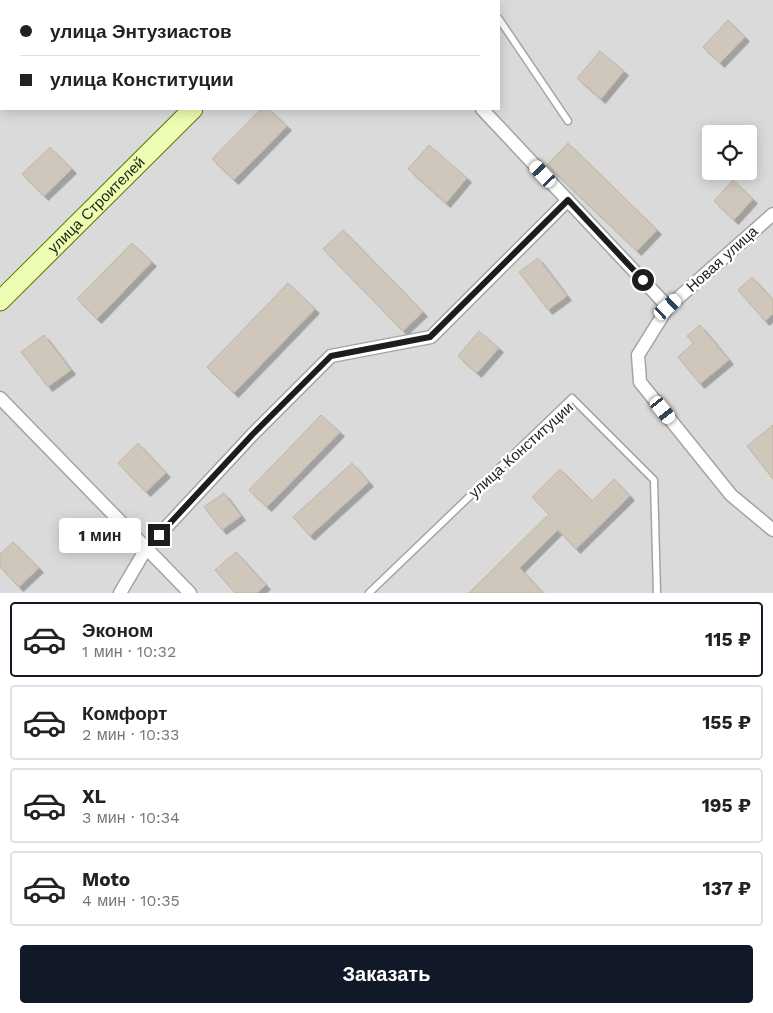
<!DOCTYPE html>
<html lang="ru">
<head>
<meta charset="utf-8">
<style>
	:root { --surface:#fff; --page:#f6f6f6; --text:#222; --muted:#767676; --line:#e0e0e0; --accent:#111827 }
	body { margin:0; font-family:"Work Sans",sans-serif; background:var(--page); color:var(--text); height:100vh; display:flex; flex-direction:column; font-size:19px; white-space:nowrap }
	* { box-sizing:border-box; margin:0 }
	p { font-size:16px; color:var(--muted) }
	.icon { flex:none; width:28px; height:28px; fill:none; stroke:currentColor; stroke-width:2; stroke-linecap:round; stroke-linejoin:round }
	.map { position:relative; height:593px; overflow:hidden }
	.sheet { display:flex; flex-direction:column; background:var(--surface); flex:1 }
	.sheet>* { flex:none }
	.guide { position:absolute; left:0px; top:0px; width:500px; height:110px; box-shadow:0 2px 12px #0003; display:grid; align-content:center; height:110px; padding:0 20px; background:var(--surface) }
	.controls { position:absolute; left:702px; top:125px; display:grid; gap:10px }
	.controls a { display:grid; place-items:center; width:55px; height:55px; border-radius:5px; background:var(--surface); box-shadow:0 2px 12px #0003; font-size:25px }
	.end { position:absolute; width:22px; height:22px; margin:-11px; border:6px solid #1d1d1d; background:#fff; box-shadow:0 0 0 2px #fff }
	.from { border-radius:50% }
	.bubble { position:absolute; height:35px; border-radius:5px; background:var(--surface); box-shadow:0 2px 12px #0003; font-size:16px; font-weight:700; line-height:35px; text-align:center }
	.car { position:absolute; width:15px; height:30px; margin:-15px -8px; border-radius:6px; box-shadow:0 0 4px 1px #0007; background:linear-gradient(#fff 24%,#345 0 40%,#fff 0 76%,#345 0 86%,#fff 0) }
	.guide b { display:flex; align-items:center; gap:18px; height:48px; font-size:19px }
	.guide b+b { border-top:1px solid var(--line) }
	.guide i { width:12px; height:12px; background:var(--text) }
	ul { padding:9px 0 0; list-style:none }
	li { display:flex; align-items:center; gap:15px; height:75px; margin:0 10px 8px; padding:0 10px; border:2px solid var(--line); border-radius:5px }
	li div { flex:1 }
	li b { display:block; font-size:19px }
	li em { font-style:normal; font-weight:700 }
	li.current { border-color:var(--accent) }
	li>.icon { width:45px; height:45px; stroke-width:1.5 }
	.button { display:flex; gap:10px; margin-top:auto; padding:10px 20px }
	.button a { flex:1; height:58px; border-radius:5px; background:var(--accent); color:#fff; font-size:20px; font-weight:700; line-height:58px; text-align:center }
	.map>svg:first-child { display:block }
	.residential { fill:#dbdada; fill-rule:evenodd }
	.building { fill:#cfc7bb; stroke:#c1b5a3; filter:url(#shadow) }
	.lines { fill:none; stroke-linecap:round; stroke-linejoin:round }
	.service-casing { stroke:#a4a4a4; stroke-width:9 }
	.minor-casing { stroke:#a4a4a4; stroke-width:15 }
	.secondary-casing { stroke:#577700; stroke-width:21 }
	.service { stroke:#fff; stroke-width:6 }
	.minor { stroke:#fff; stroke-width:12 }
	.secondary { stroke:#edfdb1; stroke-width:19 }
	.route { stroke:#1d1d1d; stroke-width:6 }
	.labels { text-anchor:middle; dominant-baseline:central; stroke-width:5; stroke-linejoin:round; paint-order:stroke }
	.street-label { font-size:15px; fill:#1d1d1d; stroke:#fff }
</style>
</head>
<body>
<div class="map">
<svg width="773" height="593" viewBox="0 0 773 593">
	<defs>
		<filter id="shadow"><feDropShadow dx="4.5" dy="4.5" stdDeviation="0" flood-color="#0004"/></filter>
	</defs>
	<rect width="100%" height="100%" fill="#efece2"/>
	<path class="residential" d="M0 0H773V593H0ZM1 1H499V109H1ZM711 134H749V171H711Z"/>
	<path class="building" d="M728 20 745 37 720 63 703 47Z
		M600 51 624 71 601 99 577 78Z
		M261 109H269L287 126 234 180 212 159Z
		M568 143 657 230 637 251 547 165Z
		M429 145 467 178 446 203 408 169Z
		M50 147 72 169 44 196 22 174Z
		M733 180 753 199 734 220 714 201Z
		M343 230 423 312 403 331 323 249Z
		M132 243 152 262 97 319 77 299Z
		M538 258 567 296 548 310 519 272Z
		M752 277 773 300V314L765 321 738 290Z
		M288 283 315 309 234 393 207 367Z
		M700 325 729 360 700 384 678 357 693 343 687 336Z
		M479 331 499 348 477 373 458 356Z
		M44 335 71 370 48 387 21 352Z
		M321 415 340 432 267 507 249 490Z
		M773 425V479L747 446Z
		M138 443 166 473 146 492 118 463Z
		M352 463 369 482 310 536 293 517Z
		M560 469 592 501 614 479 630 496 576 549 558 530 520 568 543 593H469L549 514 532 497Z
		M224 493 241 516 222 530 204 507Z
		M13 542 39 568 19 587 0 567V554Z
		M236 552 266 585 257 593H235L215 570Z"/>
	<g class="lines">
		<defs>
			<path id="service" d="M483 0 484 1
				M499 19 568 121
				M369 593 572 398 654 480 657 593"/>
			<path id="minor" d="M380 0 381 1
				M13 1 14 0
				M0 15 1 13
				M482 109 668 307
				M773 214 668 307 638 355 640 382 731 495 773 530
				M0 398 190 593
				M120 593 146 549 252 435 331 356 431 337 568 200"/>
			<g id="secondary">
				<path d="M301 1 302 0"/>
				<path id="s1" d="M0 301 193 109"/>
			</g>
		</defs>
		<use href="#service" class="service-casing"/>
		<use href="#minor" class="minor-casing"/>
		<use href="#secondary" class="secondary-casing"/>
		<use href="#service" class="service"/>
		<use href="#minor" class="minor"/>
		<use href="#secondary" class="secondary"/>
	</g>
	<g class="lines">
		<path class="route" d="M159 535 252 435 331 356 430 337 568 200 643 280"/>
	</g>
	<g class="labels">
		<g class="street-label">
			<text stroke="none"><textPath href="#s1" startOffset="136">улица Строителей</textPath></text>
			<text transform="translate(722 259) rotate(-42)">Новая улица</text>
			<text transform="translate(521 450) rotate(-42)">улица Конституции</text>
		</g>
	</g>
</svg>
<div class="controls">
<a><svg class="icon" aria-label="locate" viewBox="0 0 24 24"><circle cx="12" cy="12" r="6"/><path d="M12 2v4M12 18v4M2 12h4M18 12h4"/></svg></a>
</div>
<i class="end from" style="left:643px;top:280px"></i>
<i class="end" style="left:159px;top:535px"></i>
<div class="bubble" style="left:59px;top:518px;width:82px">1 мин</div>
<i class="car" style="left:543px;top:174px;rotate:317deg"></i>
<i class="car" style="left:668px;top:307px;rotate:48deg"></i>
<i class="car" style="left:663px;top:410px;rotate:141deg"></i>
<div class="guide">
<b><i class="from"></i>улица Энтузиастов</b>
<b><i></i>улица Конституции</b>
</div>
</div>
<section class="sheet">
<ul>
<li class="current"><svg class="icon" aria-label="car" viewBox="0 0 24 24"><path d="M5 17H2v-5l4-1 3-4h7l3 4 3 1v5h-3M9 17h6M6 11h13"/><circle cx="7" cy="17" r="2"/><circle cx="17" cy="17" r="2"/></svg><div><b>Эконом</b><p>1 мин · 10:32</p></div><em>115 ₽</em></li>
<li><svg class="icon" aria-label="car" viewBox="0 0 24 24"><path d="M5 17H2v-5l4-1 3-4h7l3 4 3 1v5h-3M9 17h6M6 11h13"/><circle cx="7" cy="17" r="2"/><circle cx="17" cy="17" r="2"/></svg><div><b>Комфорт</b><p>2 мин · 10:33</p></div><em>155 ₽</em></li>
<li><svg class="icon" aria-label="car" viewBox="0 0 24 24"><path d="M5 17H2v-5l4-1 3-4h7l3 4 3 1v5h-3M9 17h6M6 11h13"/><circle cx="7" cy="17" r="2"/><circle cx="17" cy="17" r="2"/></svg><div><b>XL</b><p>3 мин · 10:34</p></div><em>195 ₽</em></li>
<li><svg class="icon" aria-label="car" viewBox="0 0 24 24"><path d="M5 17H2v-5l4-1 3-4h7l3 4 3 1v5h-3M9 17h6M6 11h13"/><circle cx="7" cy="17" r="2"/><circle cx="17" cy="17" r="2"/></svg><div><b>Moto</b><p>4 мин · 10:35</p></div><em>137 ₽</em></li>
</ul>
<div class="button"><a>Заказать</a></div>
</section>
</body>
</html>
